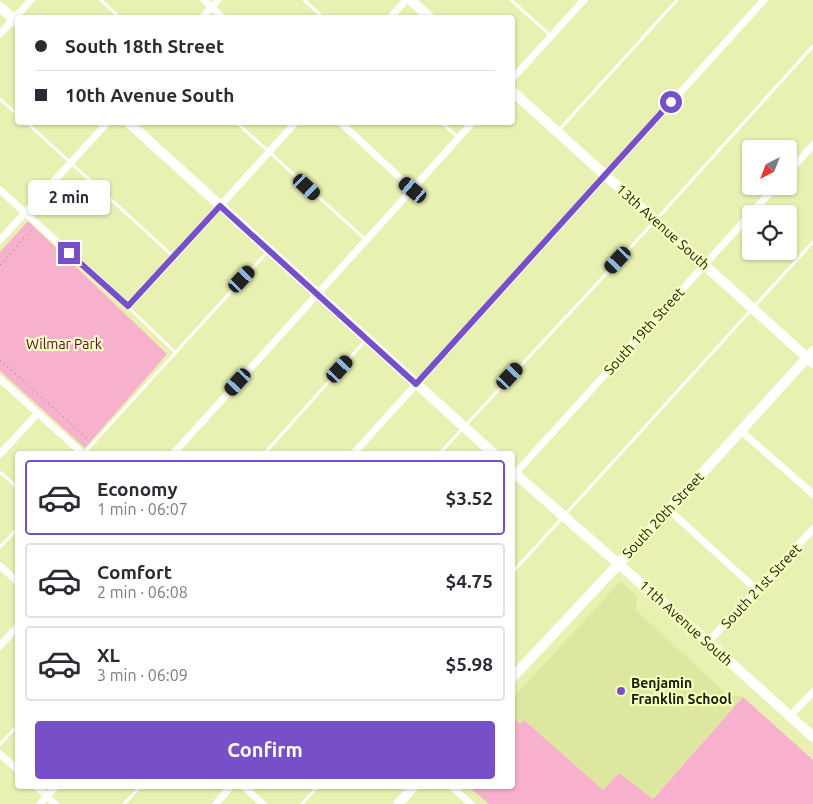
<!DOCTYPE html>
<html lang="en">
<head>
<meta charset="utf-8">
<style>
	:root { --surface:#fff; --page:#f7f7f7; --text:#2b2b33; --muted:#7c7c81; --line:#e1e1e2; --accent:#774fc8 }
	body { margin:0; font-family:Ubuntu,sans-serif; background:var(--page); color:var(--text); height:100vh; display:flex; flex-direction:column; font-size:19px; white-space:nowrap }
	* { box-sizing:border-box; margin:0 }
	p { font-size:16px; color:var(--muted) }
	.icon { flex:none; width:28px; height:28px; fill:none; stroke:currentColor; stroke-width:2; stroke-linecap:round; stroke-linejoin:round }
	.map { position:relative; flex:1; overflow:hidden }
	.details { position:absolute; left:15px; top:451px; width:500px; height:338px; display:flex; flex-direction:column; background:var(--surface); border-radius:5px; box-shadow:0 1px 4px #0004 }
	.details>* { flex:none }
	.banner { position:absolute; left:15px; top:15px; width:500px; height:110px; border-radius:5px; box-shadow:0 1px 4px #0004; display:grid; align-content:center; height:110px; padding:0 20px; background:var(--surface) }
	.needle { width:32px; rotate:222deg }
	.tools { position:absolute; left:742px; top:140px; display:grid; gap:10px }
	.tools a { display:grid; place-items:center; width:55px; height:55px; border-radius:5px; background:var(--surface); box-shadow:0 1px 4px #0004; font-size:25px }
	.end { position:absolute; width:22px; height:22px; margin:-11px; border:6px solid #774fc8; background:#fff; box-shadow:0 0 0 2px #fff }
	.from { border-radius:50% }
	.bubble { position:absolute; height:35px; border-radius:5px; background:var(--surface); box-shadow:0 1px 4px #0004; font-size:16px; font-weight:600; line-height:35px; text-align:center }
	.car { position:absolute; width:15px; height:30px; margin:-15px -8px; border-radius:6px; box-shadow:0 0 4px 1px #0007; background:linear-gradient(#222 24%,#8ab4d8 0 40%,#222 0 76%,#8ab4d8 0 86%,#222 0) }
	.banner b { display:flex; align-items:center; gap:18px; height:48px; font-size:19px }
	.banner b+b { border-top:1px solid var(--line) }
	.banner i { width:12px; height:12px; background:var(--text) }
	ul { padding:9px 0 0; list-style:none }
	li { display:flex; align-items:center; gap:15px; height:75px; margin:0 10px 8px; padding:0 10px; border:2px solid var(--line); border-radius:5px }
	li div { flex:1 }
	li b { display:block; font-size:19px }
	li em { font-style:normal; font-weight:600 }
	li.selected { border-color:var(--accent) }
	li>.icon { width:45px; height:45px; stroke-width:1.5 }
	.button { display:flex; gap:10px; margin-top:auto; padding:10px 20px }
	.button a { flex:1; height:58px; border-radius:5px; background:var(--accent); color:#fff; font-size:20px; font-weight:600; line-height:58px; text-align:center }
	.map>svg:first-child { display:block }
	.built { fill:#dde7a0 }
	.green { fill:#f8b1cc }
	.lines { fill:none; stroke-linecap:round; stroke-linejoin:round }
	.path { stroke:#757b51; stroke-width:1; stroke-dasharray:1 4; stroke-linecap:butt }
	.lane { stroke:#fff; stroke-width:3 }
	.street { stroke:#fff; stroke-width:7 }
	.secondary { stroke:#fff; stroke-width:10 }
	.route { stroke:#774fc8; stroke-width:6 }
	.poi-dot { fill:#774fc8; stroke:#f5ffbe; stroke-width:2 }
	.labels { text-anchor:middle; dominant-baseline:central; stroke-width:4.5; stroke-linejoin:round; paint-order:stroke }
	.street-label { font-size:14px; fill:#171a02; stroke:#f5ffbe }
	.park-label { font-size:14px; fill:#590633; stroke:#f5ffbe }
	.poi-label { font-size:14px; font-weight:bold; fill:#171a02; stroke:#f5ffbe; text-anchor:start }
</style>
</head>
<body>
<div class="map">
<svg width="813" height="804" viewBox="0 0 813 804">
	<rect width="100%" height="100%" fill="#e8f1b1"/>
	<path class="built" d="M621 581 637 596 636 610 726 694 743 697 652 799 619 773 603 791 524 720 520 724 513 717 512 699Z"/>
	<path class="green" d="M28 221 167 354 85 448 0 371V252Z
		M743 697 813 760V804H489L468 786H512L513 717 520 724 524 720 603 790 619 773 653 799Z"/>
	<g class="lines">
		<path class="path" d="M0 265 32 229
			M0 360 89 440"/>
		<path class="lane" d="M101 0 120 18
			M304 0 324 18
			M511 0 551 36
			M0 99 18 115
			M26 122 174 257
			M236 122 366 240
			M441 122 459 138
			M559 130 677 0
			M128 307 175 352
			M84 453 268 251
			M264 454 365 341
			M439 454 655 221 813 46
			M0 472 18 488
			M0 547 18 528
			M512 573 813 242
			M0 744 18 725
			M124 804 141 786
			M302 804 318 786"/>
		<path class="street" d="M204 0 223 18
			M202 18 218 0
			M390 18 406 0
			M0 34 31 0
			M512 79 584 0
			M340 122 413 190
			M789 172 813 145
			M0 190 128 306 174 257 296 122
			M0 240 108 122
			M0 379 83 454
			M741 431 813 494
			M0 454 38 413
			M173 454 473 122
			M353 454 764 0
			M513 476 776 186
			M669 510 757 590
			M0 566 18 582
			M708 642 813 529
			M0 646 18 626
			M790 716 813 692
			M0 754 18 770
			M36 786 55 804
			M243 786 263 804
			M451 786 471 804
			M40 804 56 786
			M216 804 231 786"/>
		<path class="secondary" d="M411 0 430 18
			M0 7 18 23
			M512 91 813 363
			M128 122 494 454
			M512 471 708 642 813 737
			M512 678 669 510 813 351
			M398 804 414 786"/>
	</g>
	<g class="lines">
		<path class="route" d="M69 253 128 306 220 206 416 384 671 102"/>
	</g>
	<circle class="poi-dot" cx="621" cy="691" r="5"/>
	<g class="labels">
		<g class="street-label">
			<text transform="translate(663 227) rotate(42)">13th Avenue South</text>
			<text transform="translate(644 331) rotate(-48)">South 19th Street</text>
			<text transform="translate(663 515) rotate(-47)">South 20th Street</text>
			<text transform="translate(761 586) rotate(-47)">South 21st Street</text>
			<text transform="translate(686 623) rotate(42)">11th Avenue South</text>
		</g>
		<g class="park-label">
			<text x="64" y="344">Wilmar Park</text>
		</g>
		<g class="poi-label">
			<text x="631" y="683">Benjamin<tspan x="631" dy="16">Franklin School</tspan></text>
		</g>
	</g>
</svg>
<div class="tools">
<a><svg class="needle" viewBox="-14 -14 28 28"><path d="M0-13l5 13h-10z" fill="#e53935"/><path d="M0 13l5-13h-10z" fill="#7c7c81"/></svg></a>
<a><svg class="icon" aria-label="locate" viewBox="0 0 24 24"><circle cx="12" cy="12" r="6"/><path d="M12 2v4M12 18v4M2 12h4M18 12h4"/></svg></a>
</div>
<i class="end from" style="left:671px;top:102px"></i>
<i class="end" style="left:69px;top:253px"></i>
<div class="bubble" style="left:28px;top:180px;width:82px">2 min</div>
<i class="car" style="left:307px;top:187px;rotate:133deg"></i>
<i class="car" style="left:413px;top:190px;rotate:310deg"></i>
<i class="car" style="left:618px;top:260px;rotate:223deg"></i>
<i class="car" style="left:242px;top:279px;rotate:43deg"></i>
<i class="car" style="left:340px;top:369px;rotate:42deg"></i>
<i class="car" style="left:510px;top:376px;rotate:43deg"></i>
<i class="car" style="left:238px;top:382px;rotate:222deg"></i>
<div class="banner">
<b><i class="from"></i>South 18th Street</b>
<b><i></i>10th Avenue South</b>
</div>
<section class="details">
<ul>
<li class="selected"><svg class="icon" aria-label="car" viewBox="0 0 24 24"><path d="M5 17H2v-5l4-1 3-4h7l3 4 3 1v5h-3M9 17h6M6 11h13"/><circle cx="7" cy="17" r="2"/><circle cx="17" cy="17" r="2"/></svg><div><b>Economy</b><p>1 min · 06:07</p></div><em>$3.52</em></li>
<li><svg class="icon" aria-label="car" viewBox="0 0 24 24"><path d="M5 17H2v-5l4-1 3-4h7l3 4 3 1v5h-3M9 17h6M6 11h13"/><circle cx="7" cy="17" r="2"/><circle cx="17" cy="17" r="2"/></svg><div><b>Comfort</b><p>2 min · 06:08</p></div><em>$4.75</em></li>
<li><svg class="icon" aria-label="car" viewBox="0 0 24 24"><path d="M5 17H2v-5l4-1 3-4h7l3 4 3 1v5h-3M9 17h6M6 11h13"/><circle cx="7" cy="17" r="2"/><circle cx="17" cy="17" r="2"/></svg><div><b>XL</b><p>3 min · 06:09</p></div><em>$5.98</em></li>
</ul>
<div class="button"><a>Confirm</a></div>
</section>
</div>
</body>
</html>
